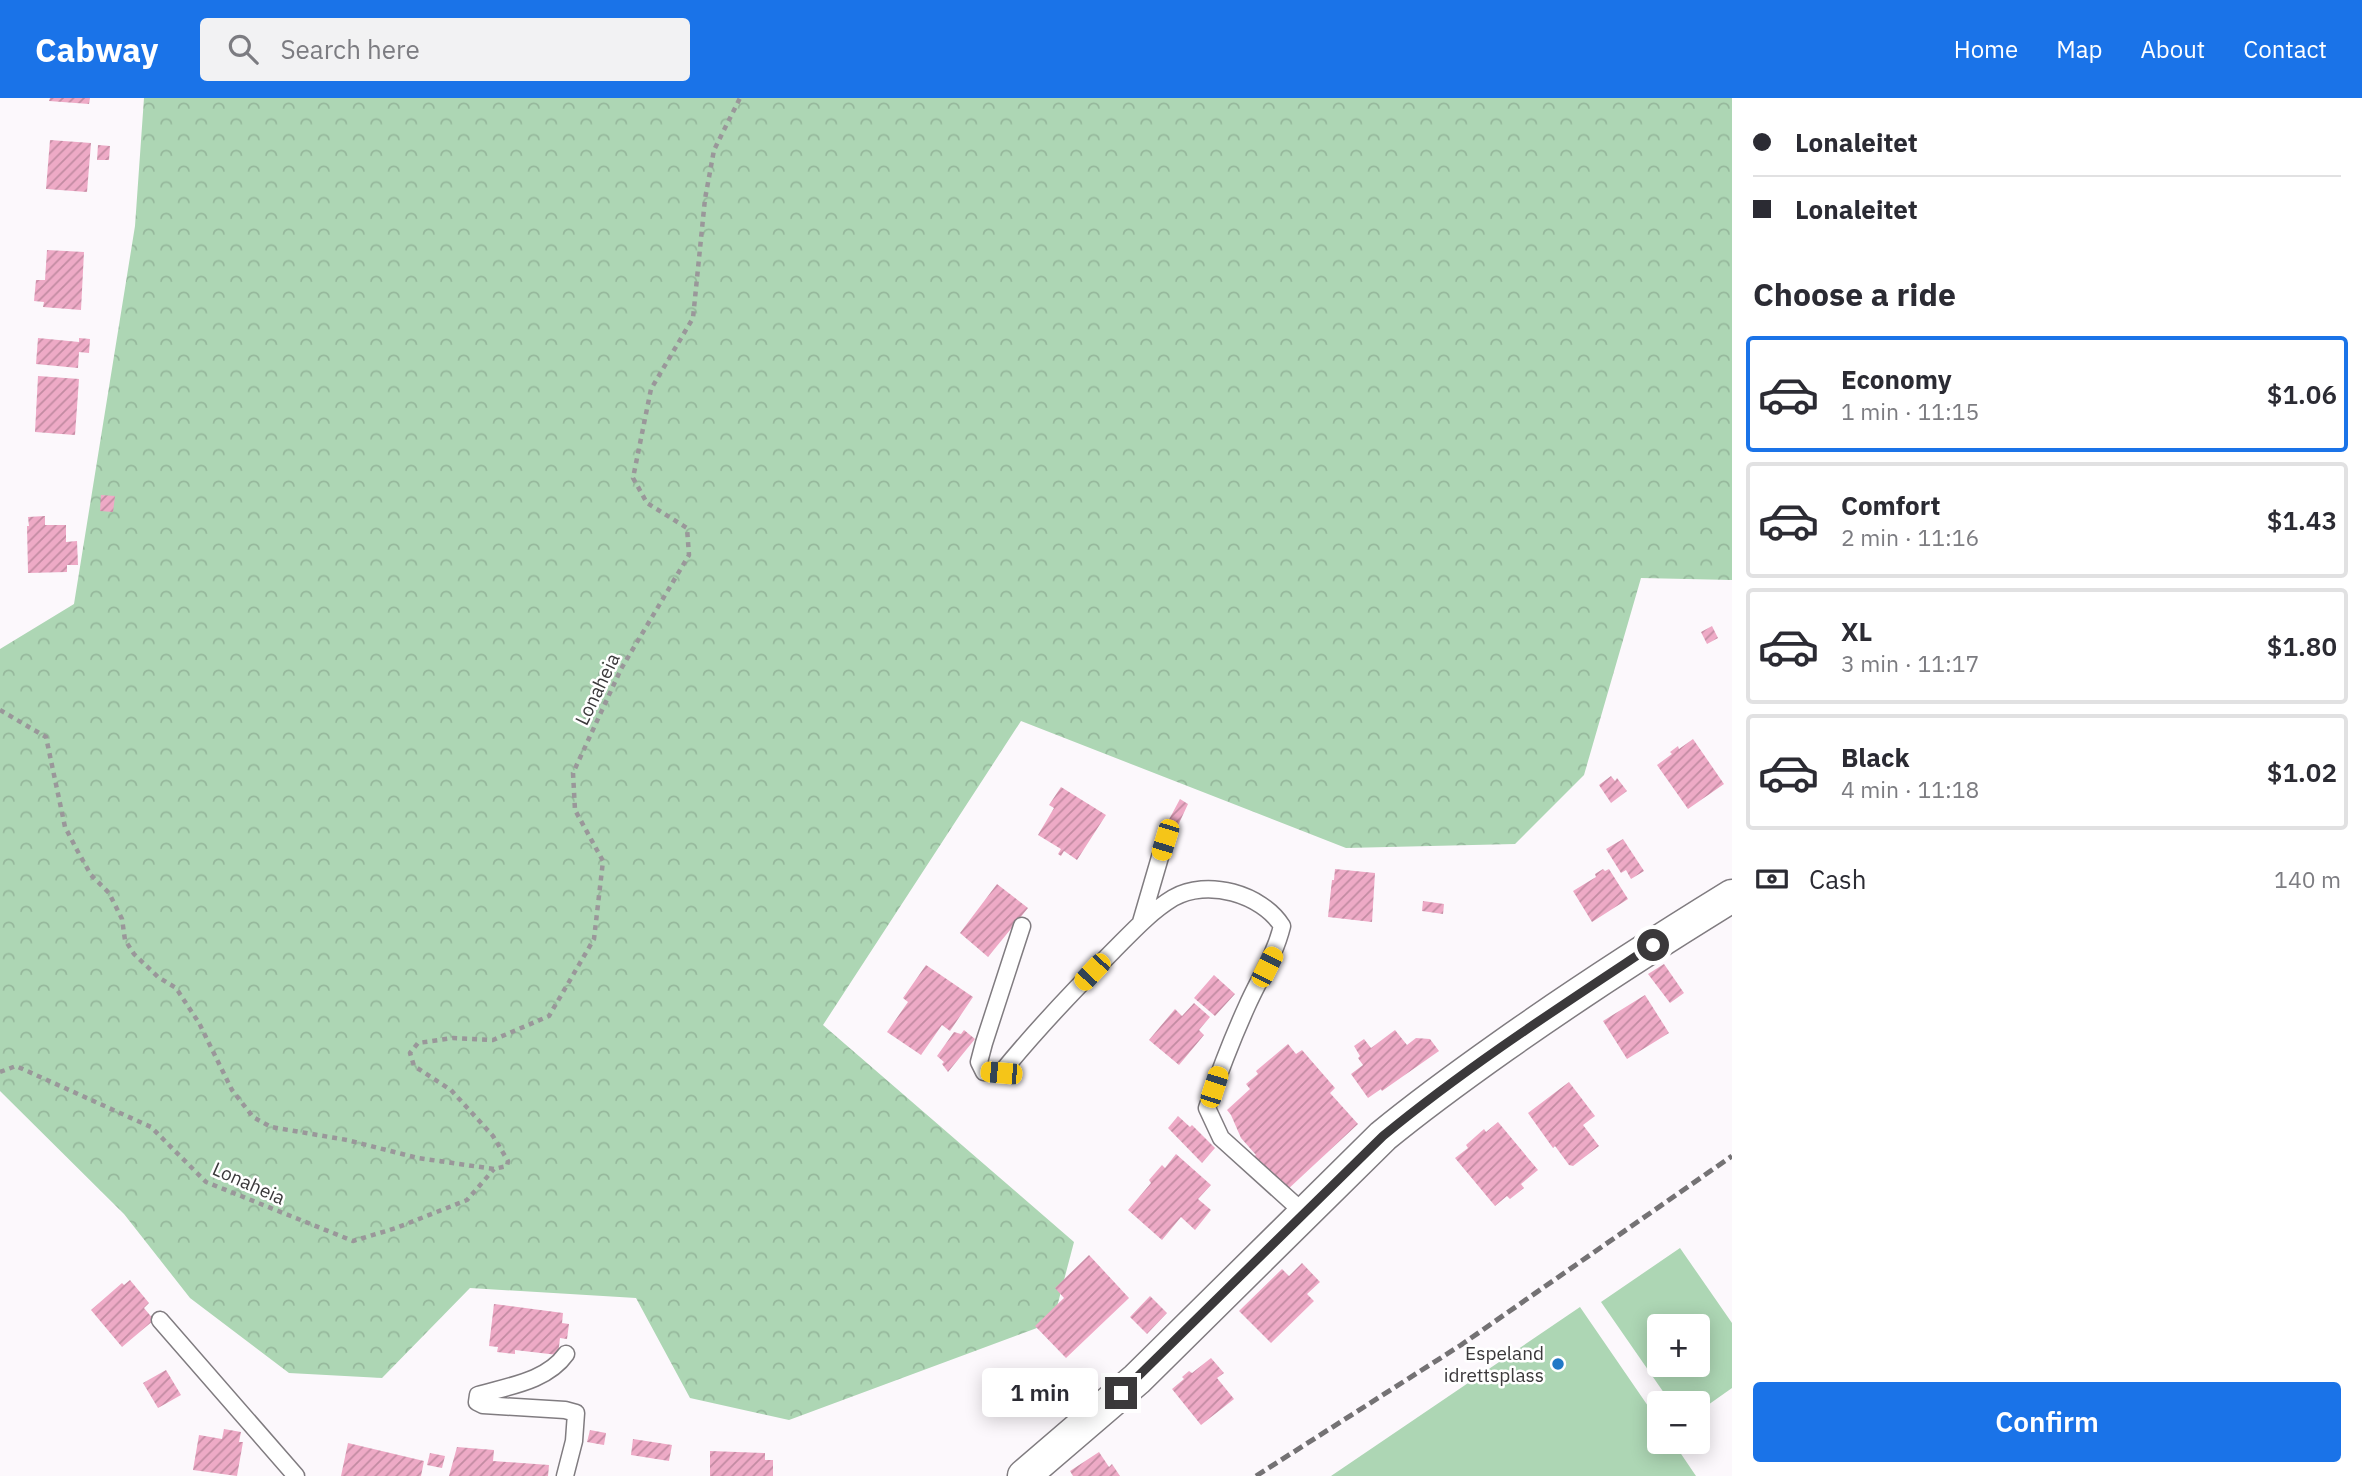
<!DOCTYPE html>
<html lang="en">
<head>
<meta charset="utf-8">
<style>
	:root { --surface:#fff; --page:#f2f2f3; --text:#2b2b33; --muted:#7c7c81; --line:#e1e1e2; --accent:#1a73e8 }
	body { margin:0; font-family:"IBM Plex Sans",sans-serif; background:var(--page); color:var(--text); height:100vh; display:flex; flex-direction:column; font-size:26px; white-space:nowrap }
	* { box-sizing:border-box; margin:0 }
	p { font-size:23px; color:var(--muted) }
	.icon { flex:none; width:38px; height:38px; fill:none; stroke:currentColor; stroke-width:2; stroke-linecap:round; stroke-linejoin:round }
	.map { position:relative; flex:1; overflow:hidden }
	.details { display:flex; flex-direction:column; background:var(--surface); width:630px }
	.details>* { flex:none }
	.top-card { display:grid; align-content:center; height:154px; padding:0 21px; background:var(--surface) }
	.controls { position:absolute; left:1647px; top:1216px; display:grid; gap:14px }
	.controls a { display:grid; place-items:center; width:63px; height:63px; border-radius:7px; background:var(--surface); box-shadow:0 4px 18px #0003; font-size:35px }
	.end { position:absolute; width:32px; height:32px; margin:-16px; border:9px solid #3b393b; background:#fff; box-shadow:0 0 0 4px #fff }
	.from { border-radius:50% }
	.bubble { position:absolute; height:49px; border-radius:7px; background:var(--surface); box-shadow:0 4px 18px #0003; font-size:23px; font-weight:600; line-height:49px; text-align:center }
	.car { position:absolute; width:21px; height:42px; margin:-21px -10px; border-radius:9px; box-shadow:0 0 5px 2px #0007; background:linear-gradient(#f5c518 24%,#345 0 40%,#f5c518 0 76%,#345 0 86%,#f5c518 0) }
	.top-card b { display:flex; align-items:center; gap:24px; height:66px; font-size:26px }
	.top-card b+b { border-top:2px solid var(--line) }
	.top-card i { width:18px; height:18px; background:var(--text) }
	ul { padding:0; list-style:none }
	li { display:flex; align-items:center; gap:21px; height:116px; margin:0 14px 10px; padding:0 7px; border:4px solid var(--line); border-radius:7px }
	li div { flex:1 }
	li b { display:block; font-size:26px }
	li em { font-style:normal; font-weight:600 }
	li.selected { border-color:var(--accent) }
	li>.icon { width:63px; height:63px; stroke-width:1.5 }
	h2 { padding:0 21px; font-size:32px; line-height:84px }
	.pay { display:flex; align-items:center; gap:18px; height:77px; padding:0 21px; font-size:26px }
	.pay p { margin-inline-start:auto }
	.action { display:flex; gap:14px; margin-top:auto; padding:14px 21px }
	.action a { flex:1; height:80px; border-radius:7px; background:var(--accent); color:#fff; font-size:28px; font-weight:600; line-height:80px; text-align:center }
	header { display:flex; align-items:center; gap:42px; box-sizing:border-box; height:98px; padding:0 35px; background:var(--accent); color:#fff }
	header strong { font-size:33px }
	nav { display:flex; gap:38px; margin-inline-start:auto; font-size:24px }
	.search { width:490px; height:63px; background:var(--page); display:flex; align-items:center; gap:18px; box-sizing:border-box; padding:0 24px; border-radius:7px; color:var(--muted); font-size:26px }
	main { display:flex; flex:1; min-height:0 }
	.map>svg:first-child { display:block }
	.forest { fill:url(#forest-crowns) }
	.garden { fill:#add6b4; fill-rule:evenodd }
	.building { fill:url(#building-hatch) }
	.lines { fill:none; stroke-linecap:round; stroke-linejoin:round }
	.service-casing { stroke:#807c80; stroke-width:19 }
	.minor-casing { stroke:#807c80; stroke-width:35 }
	.path { stroke:#9a979a; stroke-width:4.5; stroke-dasharray:5 5; stroke-linecap:butt }
	.service { stroke:#fff; stroke-width:16 }
	.minor { stroke:#fff; stroke-width:32 }
	.rail { stroke:#747274; stroke-width:5; stroke-dasharray:10 5; stroke-linecap:butt }
	.route { stroke:#3b393b; stroke-width:9 }
	.poi-dot { fill:#2179c6; stroke:#fff; stroke-width:2.5 }
	.labels { text-anchor:middle; dominant-baseline:central; stroke-width:5; stroke-linejoin:round; paint-order:stroke }
	.street-label { font-size:19px; fill:#3b393b; stroke:#fff }
	.poi-label { font-size:19px; fill:#3b393b; stroke:#fff; text-anchor:end }
</style>
</head>
<body>
<header>
<strong>Cabway</strong>
<div class="search"><svg class="icon" aria-label="search" viewBox="0 0 24 24"><circle cx="10" cy="10" r="6"/><path d="M15 15l6 6"/></svg>Search here</div>
<nav><a>Home</a><a>Map</a><a>About</a><a>Contact</a></nav>
</header>
<main>
<div class="map">
<svg width="1732" height="1378" viewBox="0 0 1732 1378">
	<defs>
		<pattern id="forest-crowns" width="20" height="18" patternUnits="userSpaceOnUse" patternTransform="scale(1.75)"><rect width="20" height="18" fill="#add6b4"/><path d="M2 6a3 3 0 1 1 6 0M12 15a3 3 0 1 1 6 0" fill="none" stroke="#96b89c"/></pattern>
		<pattern id="building-hatch" width="6" height="6" patternUnits="userSpaceOnUse" patternTransform="scale(1.75)"><rect width="6" height="6" fill="#eeaac6"/><path d="M-1 1l2-2M0 6l6-6M5 7l2-2" fill="none" stroke="#c28ba2"/></pattern>
	</defs>
	<rect width="100%" height="100%" fill="#fcf8fc"/>
	<path class="forest" d="M144 0H1732V482L1641 480 1584 677 1515 746 1346 750 1021 623 823 927 1074 1144 1053 1224 789 1322 690 1300 636 1200 470 1190 382 1280 289 1275 190 1200 124 1116 0 993V551L74 506 135 128Z"/>
	<path class="garden" d="M1680 1150 1732 1225V1290L1698 1314V1306L1671 1305 1601 1204ZM1659 1228H1698V1267H1659Z
		M1580 1209 1659 1324V1344H1673L1696 1378H1331Z"/>
	<path class="building" d="M50 0H90L89 6 49 3Z
		M50 42 91 45 87 94 46 91Z
		M98 47 110 48 109 62H97Z
		M47 152 84 154 81 212 43 209 44 204 34 203 36 182H45Z
		M38 240 79 244V240L90 241 89 255 79 254 78 270 36 266Z
		M38 278 79 281 75 337 35 334Z
		M101 397 115 398 113 414 100 413Z
		M45 418V427H66V444L77 443 78 467H67V474L28 475 27 428H29L28 419Z
		M1712 528 1718 540 1707 546 1701 534Z
		M1693 641 1724 686 1688 711 1657 667 1672 656 1670 654 1678 648 1679 651Z
		M1611 678 1615 683 1617 680 1627 693 1611 705 1599 687Z
		M1061 689 1106 717 1077 762 1064 753 1061 758 1058 756 1061 751 1038 737 1054 710 1049 707Z
		M1180 701 1188 706 1175 734 1165 729Z
		M1623 741 1644 773 1631 781 1626 772 1621 775 1606 751Z
		M1335 771 1375 775 1372 824 1328 819 1332 782H1334Z
		M1603 771 1605 773 1609 771 1628 801 1592 824 1573 793 1596 779 1595 776Z
		M997 786 1028 810 988 859 960 835Z
		M1423 803 1444 806 1443 816 1422 813Z
		M1664 866 1684 895 1670 905 1648 876Z
		M926 867 973 899 950 933 942 927 921 957 887 934 908 904 903 900Z
		M1214 877 1235 896 1215 918 1194 900Z
		M1645 897 1669 935 1627 961 1603 923Z
		M1194 905 1210 919 1199 932 1204 937 1179 967 1149 942 1175 911 1182 918Z
		M964 932 975 941 948 974 942 966 944 964 937 958 954 934 961 936Z
		M1395 932 1407 947 1416 940 1430 941 1439 953 1382 993 1381 991 1368 1000 1351 976 1363 967 1358 960 1360 958 1354 948 1364 941 1371 950Z
		M1288 946 1296 956 1302 952 1335 990 1330 995 1358 1026 1286 1093 1253 1059 1256 1057 1241 1040 1231 1017 1227 1012 1250 991 1246 986 1258 976 1256 973Z
		M1569 984 1595 1018 1583 1027 1599 1048 1573 1068 1569 1067 1555 1048 1553 1050 1528 1015Z
		M1178 1018 1190 1029 1192 1027 1215 1050 1202 1065 1168 1030Z
		M1498 1024 1538 1072 1521 1086 1524 1090 1510 1101 1507 1098 1495 1108 1455 1060 1468 1050 1466 1047 1484 1031 1486 1034Z
		M1176 1056 1211 1087 1198 1101 1211 1112 1195 1132 1181 1119 1162 1142 1128 1112 1151 1085 1149 1082 1162 1067 1165 1070Z
		M1089 1157 1129 1200 1066 1260 1035 1228 1064 1200 1055 1190Z
		M1302 1165 1320 1184 1307 1196 1314 1203 1271 1245 1239 1213 1282 1171 1289 1178Z
		M130 1182 149 1205 144 1210 154 1222 122 1249 91 1212 122 1185 124 1187Z
		M1150 1198 1167 1215 1147 1236 1130 1219Z
		M494 1206 563 1215 562 1225 569 1226 567 1241 560 1240 558 1257 515 1252V1256L497 1254 498 1249 489 1248Z
		M1211 1260 1224 1275 1217 1280 1234 1301 1201 1327 1172 1291 1184 1281 1182 1279 1189 1273 1192 1275Z
		M166 1272 181 1297 158 1310 143 1285Z
		M224 1331 241 1334 239 1344H243L237 1378 193 1372 199 1337 222 1341Z
		M590 1332 606 1335 604 1347 587 1344Z
		M633 1341 672 1347 669 1363 631 1357Z
		M348 1345 424 1363 421 1378H341Z
		M457 1349 494 1352 493 1363 549 1367 548 1378H449Z
		M710 1353 765 1355V1362H773V1378H710Z
		M1099 1354 1109 1369 1112 1366 1120 1378H1073L1070 1373Z
		M430 1355 445 1358 442 1370 427 1367Z"/>
	<g class="lines">
		<defs>
			<path id="service" d="M1141 824 1165 742
				M1022 828 984 945 979 964 984 974 1001 975C1036 932 1074 892 1113 853 1132 834 1150 814 1173 800 1207 780 1262 796 1282 828 1275 857 1259 881 1247 908 1232 941 1219 975 1207 1010L1221 1040 1304 1115
				M160 1222 296 1378
				M565 1378 574 1343 576 1315 565 1312 483 1307 477 1304 478 1297C509 1288 547 1283 566 1256"/>
			<path id="minor" d="M1024 1378 1137 1281 1383 1038C1422 1006 1462 977 1503 948 1578 895 1654 846 1732 798"/>
		</defs>
		<use href="#service" class="service-casing"/>
		<use href="#minor" class="minor-casing"/>
		<path class="path" d="M0 612 46 639 65 729 77 752 91 777 109 795 122 821 125 842 134 856 158 879 176 890 199 925 232 992 253 1019 271 1029 347 1042 418 1060 494 1071 507 1068 508 1063 493 1038 451 992 414 968 410 955 418 945 453 940 493 942 549 918 594 841 603 763 575 712 573 675 621 571 689 457 687 430 647 405 633 380 651 291 693 220 705 101 714 52 740 0
			M0 974 16 968 151 1029 206 1084 353 1143 396 1130 467 1102 494 1071"/>
		<use href="#service" class="service"/>
		<use href="#minor" class="minor"/>
		<path class="rail" d="M1256 1378 1461 1247 1732 1058"/>
	</g>
	<g class="lines">
		<path class="route" d="M1121 1295 1383 1038C1468 968 1561 908 1653 847"/>
	</g>
	<circle class="poi-dot" cx="1558" cy="1266" r="7"/>
	<g class="labels">
		<g class="street-label">
			<text transform="translate(597 591) rotate(-64)">Lonaheia</text>
			<text transform="translate(249 1085) rotate(24)">Lonaheia</text>
		</g>
		<g class="poi-label">
			<text x="1544" y="1255">Espeland<tspan x="1544" dy="22">idrettsplass</tspan></text>
		</g>
	</g>
</svg>
<div class="controls">
<a>+</a>
<a>−</a>
</div>
<i class="end from" style="left:1653px;top:847px"></i>
<i class="end" style="left:1121px;top:1295px"></i>
<div class="bubble" style="left:982px;top:1270px;width:116px">1 min</div>
<i class="car" style="left:1165px;top:742px;rotate:197deg"></i>
<i class="car" style="left:1267px;top:869px;rotate:27deg"></i>
<i class="car" style="left:1092px;top:874px;rotate:223deg"></i>
<i class="car" style="left:1001px;top:975px;rotate:275deg"></i>
<i class="car" style="left:1214px;top:989px;rotate:18deg"></i>
</div>
<section class="details">
<div class="top-card">
<b><i class="from"></i>Lonaleitet</b>
<b><i></i>Lonaleitet</b>
</div>
<h2>Choose a ride</h2>
<ul>
<li class="selected"><svg class="icon" aria-label="car" viewBox="0 0 24 24"><path d="M5 17H2v-5l4-1 3-4h7l3 4 3 1v5h-3M9 17h6M6 11h13"/><circle cx="7" cy="17" r="2"/><circle cx="17" cy="17" r="2"/></svg><div><b>Economy</b><p>1 min · 11:15</p></div><em>$1.06</em></li>
<li><svg class="icon" aria-label="car" viewBox="0 0 24 24"><path d="M5 17H2v-5l4-1 3-4h7l3 4 3 1v5h-3M9 17h6M6 11h13"/><circle cx="7" cy="17" r="2"/><circle cx="17" cy="17" r="2"/></svg><div><b>Comfort</b><p>2 min · 11:16</p></div><em>$1.43</em></li>
<li><svg class="icon" aria-label="car" viewBox="0 0 24 24"><path d="M5 17H2v-5l4-1 3-4h7l3 4 3 1v5h-3M9 17h6M6 11h13"/><circle cx="7" cy="17" r="2"/><circle cx="17" cy="17" r="2"/></svg><div><b>XL</b><p>3 min · 11:17</p></div><em>$1.80</em></li>
<li><svg class="icon" aria-label="car" viewBox="0 0 24 24"><path d="M5 17H2v-5l4-1 3-4h7l3 4 3 1v5h-3M9 17h6M6 11h13"/><circle cx="7" cy="17" r="2"/><circle cx="17" cy="17" r="2"/></svg><div><b>Black</b><p>4 min · 11:18</p></div><em>$1.02</em></li>
</ul>
<div class="pay"><svg class="icon" aria-label="cash" viewBox="0 0 24 24"><path d="M3 7h18v10H3z"/><circle cx="12" cy="12" r="2"/></svg>Cash<p>140 m</p></div>
<div class="action"><a>Confirm</a></div>
</section>
</main>
</body>
</html>
